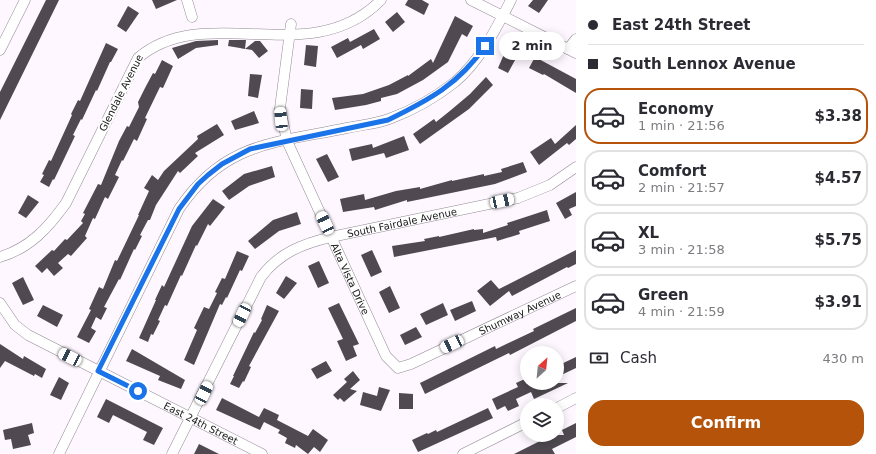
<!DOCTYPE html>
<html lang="en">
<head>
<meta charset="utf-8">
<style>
	:root { --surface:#fff; --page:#f2f2f3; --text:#2b2b33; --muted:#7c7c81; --line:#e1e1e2; --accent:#b45309 }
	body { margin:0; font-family:"DejaVu Sans",sans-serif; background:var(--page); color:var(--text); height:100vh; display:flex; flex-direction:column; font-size:15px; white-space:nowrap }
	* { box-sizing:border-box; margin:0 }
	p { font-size:13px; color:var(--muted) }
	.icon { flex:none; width:22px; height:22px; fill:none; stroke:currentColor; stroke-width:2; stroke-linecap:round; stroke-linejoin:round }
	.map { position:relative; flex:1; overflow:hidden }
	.panel { display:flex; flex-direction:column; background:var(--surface); width:300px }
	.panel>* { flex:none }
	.top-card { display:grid; align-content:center; height:88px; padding:0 12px; background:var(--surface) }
	.needle { width:26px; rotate:27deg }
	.tools { position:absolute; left:520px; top:346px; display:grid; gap:8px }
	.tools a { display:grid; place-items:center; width:44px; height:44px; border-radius:50%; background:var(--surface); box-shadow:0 2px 10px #0003; font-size:20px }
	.end { position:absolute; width:18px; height:18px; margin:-9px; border:5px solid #1a73e8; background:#fff; box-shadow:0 0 0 2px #fff }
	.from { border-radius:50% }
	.bubble { position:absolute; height:28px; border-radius:14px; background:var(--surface); box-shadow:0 2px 10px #0003; font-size:13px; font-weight:700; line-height:28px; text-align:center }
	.car { position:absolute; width:12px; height:24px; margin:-12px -6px; border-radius:5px; box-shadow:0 0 3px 1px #0007; background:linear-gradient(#fff 24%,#345 0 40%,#fff 0 76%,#345 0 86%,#fff 0) }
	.top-card b { display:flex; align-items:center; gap:14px; height:38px; font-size:15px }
	.top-card b+b { border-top:1px solid var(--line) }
	.top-card i { width:10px; height:10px; background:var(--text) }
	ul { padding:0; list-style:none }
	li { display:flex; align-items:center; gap:12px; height:56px; margin:0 8px 6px; padding:0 4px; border:2px solid var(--line); border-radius:16px }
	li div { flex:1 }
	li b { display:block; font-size:15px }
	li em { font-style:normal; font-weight:700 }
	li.selected { border-color:var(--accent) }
	li>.icon { width:36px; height:36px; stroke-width:1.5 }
	.pay { display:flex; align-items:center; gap:10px; height:44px; padding:0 12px; font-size:15px }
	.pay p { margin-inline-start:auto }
	.button { display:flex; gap:8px; margin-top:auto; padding:8px 12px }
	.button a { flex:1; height:46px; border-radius:16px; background:var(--accent); color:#fff; font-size:16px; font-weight:700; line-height:46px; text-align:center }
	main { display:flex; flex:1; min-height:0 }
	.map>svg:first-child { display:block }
	.building { fill:#504951 }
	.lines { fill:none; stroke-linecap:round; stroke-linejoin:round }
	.minor-casing { stroke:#918992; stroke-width:11 }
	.minor { stroke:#fff; stroke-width:10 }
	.route { stroke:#1a73e8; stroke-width:5 }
	.labels { text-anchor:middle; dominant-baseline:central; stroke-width:4; stroke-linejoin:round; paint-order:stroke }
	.street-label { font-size:10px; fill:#191619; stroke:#fff }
</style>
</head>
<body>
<main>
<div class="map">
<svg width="576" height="454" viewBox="0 0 576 454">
	<rect width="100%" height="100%" fill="#fef7ff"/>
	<path class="building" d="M46 0H59L0 120V92Z
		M152 0H177L156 9Z
		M408 0H422L429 4 424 15 405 5Z
		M533 0H548L539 13 528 6Z
		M128 6 139 13 126 32 117 26Z
		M397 12 405 22 393 32 385 22Z
		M455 16 473 26 467 37 462 34 448 62 423 80 397 94 381 98V101L366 105 335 110 332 98 363 94 389 85 408 75V76L431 59 433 63Z
		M374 29 380 39 363 49 361 45 337 58 331 47 348 38 350 42Z
		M218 40V45L196 48 178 59 172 48 196 41Z
		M229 40H246L245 49 255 41H260L268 51 259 58 252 50 228 46Z
		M106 43 118 49 111 62H110L97 91 96 90 82 120 81 119 73 135 75 136 54 180 53 179 49 187 40 182 44 175 42 174 49 160 51 161 72 115 71 114 78 100 80 101Z
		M306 45 318 46 316 67 304 65Z
		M508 45 520 51 508 73 498 68Z
		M535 57 576 79V93L544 74 543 75 529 68Z
		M162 60 173 66 163 88 160 87 145 118 147 119 137 141 134 139 123 161 122 160 115 175 119 177 108 199 105 197 95 219 93 218 85 236 87 238 71 256 68 254 58 263 63 268 54 276 47 268 42 273 35 266 52 250 54 251 65 239 67 240 83 223 81 221 85 214 83 213 98 184 101 185 119 141 127 126 129 127 139 107 138 102 145 88 153 73 155 74Z
		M250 74 262 75 258 98 248 96Z
		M486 77 493 85 469 109 420 144 413 134 434 119 436 122 451 110 470 94Z
		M301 89 313 90 312 109 300 108Z
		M254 111 259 123 235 130 231 121Z
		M217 124 224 135 195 153 198 156 180 173 178 171 156 205 150 220H148L140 235 142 236 135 250 134 249 120 280 119 279 104 307 107 308 101 320 96 317 91 328 96 331 89 343 77 337 91 310 89 309 99 287 103 289 115 260 117 261 139 215H138L149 191 144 188 152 175 158 180 164 171 198 139 197 136Z
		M576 125V139L569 145 567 143 539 165 530 152 551 138 555 144Z
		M404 136 409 150 386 158 384 153 352 161 349 149 372 144 373 148Z
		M327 154 339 177 328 182 316 159Z
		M523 162 527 172 495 184 407 202V200L375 210 374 207 343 212 340 199 364 194 365 200 396 191 420 187V189L452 180V181L484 174V176L502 172 501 169Z
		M272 166 275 177 249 186 229 200 222 191 244 174Z
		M576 192V206L569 209 572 215 565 219 556 203Z
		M28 195 39 202 26 218 18 213Z
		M213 199 225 207 210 226 208 224 197 246 196 245 182 276 181 275 167 306 165 305 158 320 160 321 153 335 151 334 148 342 139 338 156 300H155L162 285 164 287 192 226Z
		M547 210 550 221 519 231 520 234 497 241 496 237 394 257 392 246 425 241 424 239 439 236V237L474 229V230L483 229V233L508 225 507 223Z
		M297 212 301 224 279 231 255 249 248 241 273 220Z
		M372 250 382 272 371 277 361 255Z
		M576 250V264L568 268 567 267 512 296 509 291 490 306 477 291 491 280 499 289Z
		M237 251 249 256 242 271 240 270 227 298 226 297 222 305 220 304 194 365 184 360 197 330 194 328 204 307 209 309 217 293 215 292 222 278 225 279Z
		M319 261 329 283 318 288 308 266Z
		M286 276 297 283 284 299 276 293Z
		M23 277 34 300 23 305 12 283Z
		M390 286 400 308 389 313 379 292Z
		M472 301 476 311 455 321 450 310Z
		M339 303 359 344 353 346 357 356 346 361 337 341 343 339 328 308Z
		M443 303 448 315 426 325 420 314Z
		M43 305 63 315 57 327 37 316Z
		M267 305 279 311 249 366 251 367 244 382 243 381 239 388 230 384 234 376H233L254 332 255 333 262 320 261 319Z
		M576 308V321L510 355 509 353 425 394 420 383 495 346 496 349 534 331 533 329Z
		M416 327 422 337 405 345 400 335Z
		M0 344 23 359 24 356 46 369 42 378 35 374 34 376 5 361 0 368Z
		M132 349 185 380 181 389 158 380 160 376 126 361Z
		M576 357V368L557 377V366Z
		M326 361 332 371 317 379 311 369Z
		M353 371 360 380 350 389 357 391 344 402 340 398 338 400 333 395 347 382 344 379Z
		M59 377 69 383 61 400 50 395Z
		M527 378V383H568L534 399 531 392 516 399 519 406 508 411 505 406 497 410 492 399 518 387 516 383Z
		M379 387 390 390 381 411 360 405 363 392 377 396Z
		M399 393 413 394V409H399Z
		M222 398 259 417 264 408 279 415 277 420 308 436 313 429 328 440 320 452 314 447 308 454 296 445 295 448 285 443 287 438 278 433 280 430 264 422 260 430 216 410Z
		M106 399 163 428 154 445 143 440 147 432 113 415 109 423 97 417Z
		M488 408 493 418 418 452 412 440 427 433 428 434 436 430 437 432Z
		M32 423 34 433 28 435 31 445 13 449 11 439 5 440 3 430Z
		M576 423V437L552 449 555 454H514L552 435H564L562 430Z
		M199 444 219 454H194Z"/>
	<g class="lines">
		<defs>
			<g id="minor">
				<path d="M187 0 192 17"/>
				<path d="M471 0 576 53"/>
				<path id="s1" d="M291 24 280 108 287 141 386 356 398 368 411 364 576 286"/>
				<path d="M568 49 576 39"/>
				<path d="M0 50 25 0"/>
				<path d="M0 257C30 248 48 228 66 203L138 58C206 0 310 72 381 0"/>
				<path id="s2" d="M0 303 15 325 28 335 262 454"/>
				<path d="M557 408 576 398"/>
				<path d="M59 454 179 209C224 142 275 143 347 128 361 125 376 124 389 119 411 111 436 97 455 82 480 61 496 29 511 0"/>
				<path id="s3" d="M172 454 261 277C279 253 302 244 331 237L518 198 550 185 576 167"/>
				<path d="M463 454 527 422"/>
			</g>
		</defs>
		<use href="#minor" class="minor-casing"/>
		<use href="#minor" class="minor"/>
	</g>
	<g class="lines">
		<path class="route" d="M138 391 98 371 179 209 198 184 208 175 222 164 250 149 388 120C429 100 459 84 485 46"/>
	</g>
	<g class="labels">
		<g class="street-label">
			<text transform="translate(121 93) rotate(-63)">Glendale Avenue</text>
			<text stroke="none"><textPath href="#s3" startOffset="353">South Fairdale Avenue</textPath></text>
			<text stroke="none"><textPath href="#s1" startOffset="270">Alta Vista Drive</textPath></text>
			<text stroke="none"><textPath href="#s1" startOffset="506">Shumway Avenue</textPath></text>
			<text stroke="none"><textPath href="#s2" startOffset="237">East 24th Street</textPath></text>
		</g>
	</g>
</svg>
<div class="tools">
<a><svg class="needle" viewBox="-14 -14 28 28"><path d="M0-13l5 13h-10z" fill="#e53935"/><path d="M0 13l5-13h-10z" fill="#7c7c81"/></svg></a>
<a><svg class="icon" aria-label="layers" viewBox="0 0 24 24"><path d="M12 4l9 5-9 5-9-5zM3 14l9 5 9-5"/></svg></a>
</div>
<i class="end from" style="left:138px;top:391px"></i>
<i class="end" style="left:485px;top:46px"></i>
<div class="bubble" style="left:499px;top:32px;width:66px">2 min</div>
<i class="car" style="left:281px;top:119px;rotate:354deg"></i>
<i class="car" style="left:502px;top:201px;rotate:78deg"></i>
<i class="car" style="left:325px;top:223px;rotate:335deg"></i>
<i class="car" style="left:242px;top:315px;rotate:206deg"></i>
<i class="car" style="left:452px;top:344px;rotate:245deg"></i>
<i class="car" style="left:70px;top:357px;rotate:297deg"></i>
<i class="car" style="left:204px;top:393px;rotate:26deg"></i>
</div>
<section class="panel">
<div class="top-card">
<b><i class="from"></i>East 24th Street</b>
<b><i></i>South Lennox Avenue</b>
</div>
<ul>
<li class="selected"><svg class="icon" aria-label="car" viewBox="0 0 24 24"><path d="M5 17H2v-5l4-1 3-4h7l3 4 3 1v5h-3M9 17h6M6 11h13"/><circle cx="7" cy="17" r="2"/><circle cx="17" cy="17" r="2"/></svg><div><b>Economy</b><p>1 min · 21:56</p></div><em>$3.38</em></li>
<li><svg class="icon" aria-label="car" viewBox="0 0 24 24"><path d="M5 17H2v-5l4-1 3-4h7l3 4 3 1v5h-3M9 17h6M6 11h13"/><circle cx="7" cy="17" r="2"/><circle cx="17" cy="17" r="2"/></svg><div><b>Comfort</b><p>2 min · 21:57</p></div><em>$4.57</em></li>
<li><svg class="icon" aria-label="car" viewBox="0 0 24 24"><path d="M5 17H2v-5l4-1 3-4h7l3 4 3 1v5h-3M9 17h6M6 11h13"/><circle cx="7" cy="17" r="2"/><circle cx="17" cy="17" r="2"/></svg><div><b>XL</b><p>3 min · 21:58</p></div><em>$5.75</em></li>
<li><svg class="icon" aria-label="car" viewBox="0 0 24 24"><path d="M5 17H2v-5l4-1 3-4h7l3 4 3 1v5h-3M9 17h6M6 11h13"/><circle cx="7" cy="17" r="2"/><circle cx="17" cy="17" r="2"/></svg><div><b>Green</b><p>4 min · 21:59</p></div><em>$3.91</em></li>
</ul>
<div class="pay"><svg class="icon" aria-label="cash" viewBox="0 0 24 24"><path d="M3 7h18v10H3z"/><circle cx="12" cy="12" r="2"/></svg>Cash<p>430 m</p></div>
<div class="button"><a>Confirm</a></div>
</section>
</main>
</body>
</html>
